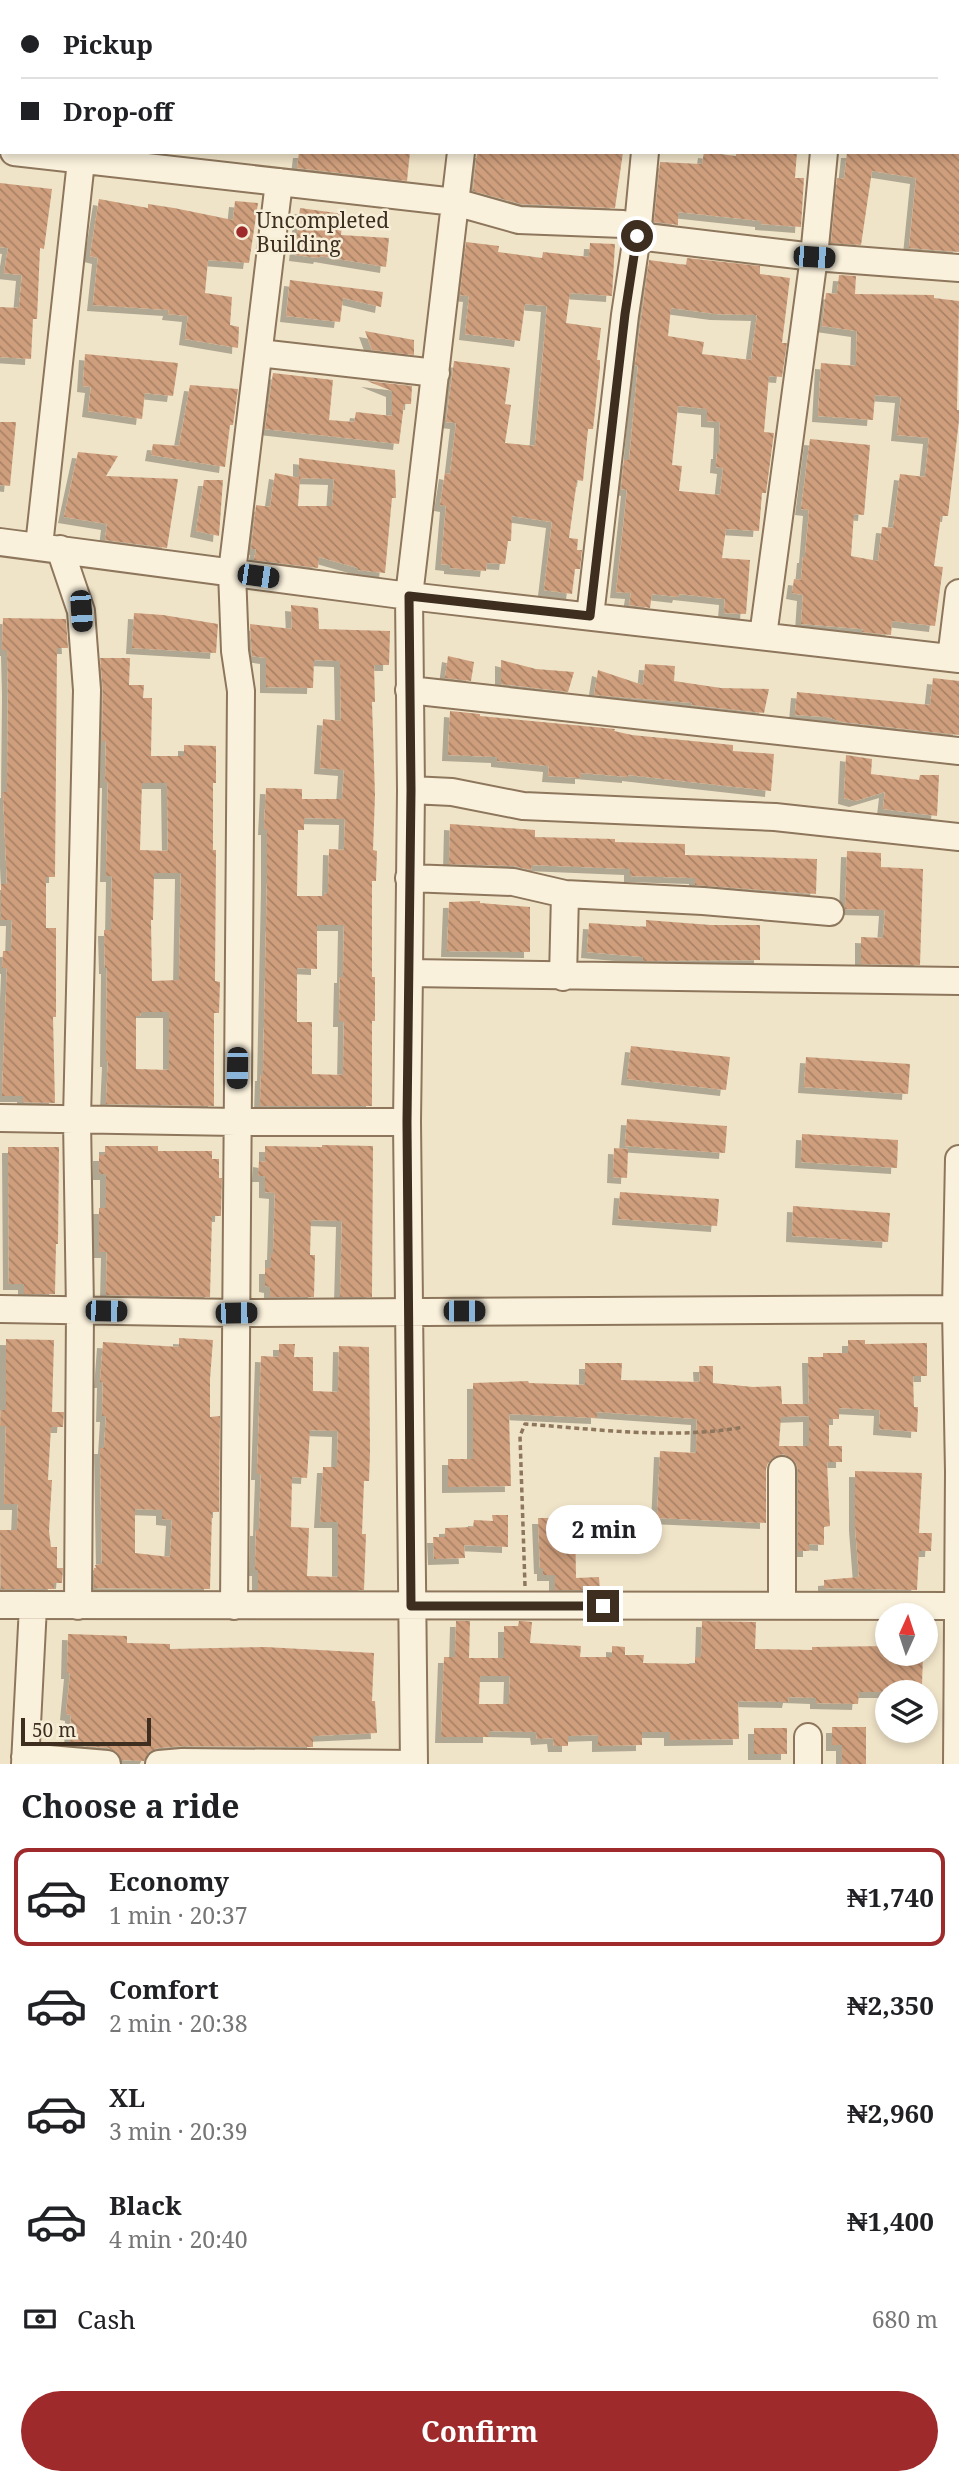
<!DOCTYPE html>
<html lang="en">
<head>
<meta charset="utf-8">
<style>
	:root { --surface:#fff; --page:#f2f2f2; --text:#202124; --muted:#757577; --line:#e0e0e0; --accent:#9e2a2b }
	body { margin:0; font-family:"Noto Serif",serif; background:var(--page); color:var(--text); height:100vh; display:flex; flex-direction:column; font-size:26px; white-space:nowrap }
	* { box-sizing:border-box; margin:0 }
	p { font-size:23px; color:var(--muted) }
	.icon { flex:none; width:38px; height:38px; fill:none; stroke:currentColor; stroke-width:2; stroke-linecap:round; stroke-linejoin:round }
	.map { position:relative; height:1764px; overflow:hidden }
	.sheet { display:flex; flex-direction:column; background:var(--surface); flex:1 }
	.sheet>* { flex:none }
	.hud { position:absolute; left:0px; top:0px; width:959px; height:154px; box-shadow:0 4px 10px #0003; display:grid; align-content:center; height:154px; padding:0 21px; background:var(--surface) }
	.needle { width:46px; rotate:3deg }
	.controls { position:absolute; left:875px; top:1603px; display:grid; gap:14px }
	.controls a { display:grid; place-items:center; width:63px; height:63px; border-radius:50%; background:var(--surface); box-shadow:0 4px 10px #0003; font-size:35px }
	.scale { position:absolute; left:21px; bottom:18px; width:130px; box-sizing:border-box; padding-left:7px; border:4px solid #3d2e20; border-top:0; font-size:19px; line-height:24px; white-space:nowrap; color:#3d2e20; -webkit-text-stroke:5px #f7eed8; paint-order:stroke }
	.end { position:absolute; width:32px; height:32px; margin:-16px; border:9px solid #3d2e20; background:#fff; box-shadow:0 0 0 4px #fff }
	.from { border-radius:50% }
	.bubble { position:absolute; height:49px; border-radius:24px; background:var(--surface); box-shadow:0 4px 10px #0003; font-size:23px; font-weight:700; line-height:49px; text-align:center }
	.car { position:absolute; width:21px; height:42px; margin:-21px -10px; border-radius:9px; box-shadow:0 0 5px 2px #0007; background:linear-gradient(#222 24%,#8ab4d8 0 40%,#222 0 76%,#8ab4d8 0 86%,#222 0) }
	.hud b { display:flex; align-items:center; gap:24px; height:66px; font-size:26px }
	.hud b+b { border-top:2px solid var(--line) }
	.hud i { width:18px; height:18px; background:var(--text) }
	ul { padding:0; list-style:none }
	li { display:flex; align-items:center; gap:21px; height:98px; margin:0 14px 10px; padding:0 7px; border:4px solid transparent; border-radius:14px }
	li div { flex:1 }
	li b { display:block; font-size:26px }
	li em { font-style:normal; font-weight:700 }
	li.active { border-color:var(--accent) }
	li>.icon { width:63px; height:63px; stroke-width:1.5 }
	h2 { padding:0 21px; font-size:32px; line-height:84px }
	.pay { display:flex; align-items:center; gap:18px; height:77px; padding:0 21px; font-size:26px }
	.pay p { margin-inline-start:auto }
	.action { display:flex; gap:14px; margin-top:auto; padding:14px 21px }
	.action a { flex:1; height:80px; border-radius:42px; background:var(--accent); color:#fff; font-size:28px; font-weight:700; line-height:80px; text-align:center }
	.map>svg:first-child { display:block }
	.building { fill:url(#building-back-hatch); fill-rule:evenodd; filter:url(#shadow) }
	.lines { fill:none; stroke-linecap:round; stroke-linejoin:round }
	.minor-casing { stroke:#8d765c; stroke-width:30 }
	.path { stroke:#8d765c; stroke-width:3.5; stroke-dasharray:5 3.5; stroke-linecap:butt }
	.minor { stroke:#faf1dc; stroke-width:26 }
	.route { stroke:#3d2e20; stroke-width:9 }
	.poi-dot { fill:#9e2a2b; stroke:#f7eed8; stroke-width:2.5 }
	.labels { text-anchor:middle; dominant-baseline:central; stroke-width:5; stroke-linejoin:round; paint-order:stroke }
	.poi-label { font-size:21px; fill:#3d2e20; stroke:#f7eed8; text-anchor:start }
</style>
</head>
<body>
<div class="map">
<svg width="959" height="1764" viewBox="0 0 959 1764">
	<defs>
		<pattern id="building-back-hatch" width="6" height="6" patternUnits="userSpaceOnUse" patternTransform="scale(1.75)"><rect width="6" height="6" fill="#cf9f7d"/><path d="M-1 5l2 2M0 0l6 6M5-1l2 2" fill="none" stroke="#a98266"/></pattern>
		<filter id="shadow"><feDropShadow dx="-6" dy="6" stdDeviation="0" flood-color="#0004"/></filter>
	</defs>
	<rect width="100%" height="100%" fill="#f0e4c8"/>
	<path class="building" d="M299 152H410L407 181 297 168Z
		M477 152H623L615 208 521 204 473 191Z
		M704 152 736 156V152H797L795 178H804L801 227 761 224V221L678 212V225L654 222 660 162 702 164Z
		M847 152H959V252L909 248 916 178 872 171 861 245 831 243 837 178 844 179Z
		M0 183 52 189 44 249 40 248 37 319H33L31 359 0 357V307L19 308 22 275 4 273 8 248 0 247Z
		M99 199 148 208V204L174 208 233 220 235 201 258 203 249 263 208 260 205 293 232 297 230 325 239 327 238 348 185 339 188 316 168 314 169 310 93 305 98 258 90 256Z
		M300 208 343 214 341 235 389 238 386 267 320 256 319 258 295 255Z
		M466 242 499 246 498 252 542 258 543 252 589 257 590 243 615 244 612 296 570 293 566 323 601 328 597 360H600V367L593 429H588L583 481 577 480 569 538 578 539 577 550H582L580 569H575L572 594 544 590 552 522 512 516 511 541H508L505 564 487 563 486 571 450 568V565L441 564 446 506 440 505 445 473 450 474 456 423 446 422 454 361 510 368 505 404 511 405 505 443 535 446 547 306 525 304 520 341 465 334 469 296 460 295Z
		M687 258 760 266V274L790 278 782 343H787L782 377 769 376 764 432 774 433 766 493H762L759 531 726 529 722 558 750 560 746 614 724 613 725 599 679 594 678 597 652 594 650 608 629 605 631 593 616 592 627 490 621 489 624 460H629L638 366 635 365 649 260 686 265ZM671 308 716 314 757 315 751 360 702 354 704 342 668 336ZM678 406 707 409V421L720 422 719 453H717L716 467 723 468 720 495 679 491 682 466 672 465Z
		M839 275 856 276 855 294 934 295V298L959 301 957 410H959V420L948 516H941L934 566 943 567 935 626 892 621 891 635 862 632 863 629 801 624 803 595 792 593 794 579 801 580 803 557H805L809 510 801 509 810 439 870 445 864 515 854 514 851 556 878 561 882 527 893 528 900 474 925 477 929 438 897 435 901 397 875 395 873 420 818 416 821 363 856 366 857 331 822 326 826 293 837 294Z
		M290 280 383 292 381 307 343 298 340 322 286 316Z
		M365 331 414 340V355L372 350Z
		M85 354 178 363 173 396 145 393 142 419 88 411 91 387 83 386Z
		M273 373 333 380 329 420 354 422 356 412 392 416V391L367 381 412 386 411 404H404L399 444 265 429Z
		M190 385 238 389 233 425H230L225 467 151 455 153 444 179 446Z
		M0 422H16L10 486 0 485Z
		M78 452 118 456 106 476 178 479 167 548 105 540 107 524 64 517Z
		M299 458 395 470 396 498H392L385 573 358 570V568L319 557 318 568 254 560 256 549H251L256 505 270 507 275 473 300 478 298 506H332L334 479 299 478Z
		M204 480H223L219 536 196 531Z
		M291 605 318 608 319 629 390 631 389 665H374L375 702H372L375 795 373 850 377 851 376 881H372V977H375V1021H372V1106H260L261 1075H263L267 883V829H264L266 788 302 789V799H342L344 770 320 768 323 719 341 721 340 661 314 660 313 688 266 687V658L252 656 250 624 292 629ZM304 818 345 819 344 850 329 849 328 893 324 894V896H297L298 830H304ZM317 925H344L343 977H340L339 1021H344L343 1075 312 1074V1022H297V968L317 969Z
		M134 613 163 615 218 624 216 653 132 648Z
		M3 618 66 619 68 648H57L55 877H46V928H56V1017H53L55 1103 23 1102V1096H2L7 968H2L3 951H11L12 920H1V884H7L3 792H7L8 690 7 650H2Z
		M448 656 474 662 471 681 445 678Z
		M100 658H130L129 685H144L143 698H152L151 756H184V745L216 746V783H213V850H216L215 981 220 982 219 1013H214V1106L106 1104 108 1061H106L107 968H105L104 930H111L112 876H106L108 782H105L106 741H102L103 690ZM142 783H167L168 851 140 850ZM154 873H181L179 980 152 981 151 920H153ZM141 1012H169V1070L136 1069V1016H140Z
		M501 660 536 669 574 672 568 692 501 684Z
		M645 664 675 666 674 681 721 688 769 689 764 713 691 705 692 703 594 695 598 670 643 685Z
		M933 678 959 681V735L842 722 827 717 795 715 797 692 930 705Z
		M450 711 480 714V716L615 729 614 731 632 735 733 745V751L774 754 771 791 628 775V777L581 773V778L548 776 549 766 497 761V757L448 755Z
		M846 755 872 759 871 774 919 780 920 775H939L937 816 883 809 885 792 855 801 844 798Z
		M450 824 535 830V837L615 839V842L685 844V855L817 859 816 894 695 885V878L630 876V869L532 865 531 870 514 866 449 864Z
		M847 851 881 853V867L923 869 920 965 861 964V937L883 938 885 910 845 909Z
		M480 901V903L530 907V952L447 951 449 902Z
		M646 920 711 925H760V960L643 961V957L587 952 589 923 646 927Z
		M631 1046 730 1057 726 1090 627 1079Z
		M806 1057 910 1064 908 1094 804 1087Z
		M627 1119 727 1126 725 1153 625 1146Z
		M802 1134 898 1140 897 1168 801 1162Z
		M322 1145 373 1146 372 1297H340L342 1221 311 1220 310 1255H315L314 1297H270V1287L265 1286V1268H271V1254H273L275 1193 265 1192V1176H258L259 1161 265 1162V1146L322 1147Z
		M105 1146H158V1151H212V1159H219V1178H222L221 1216H212L210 1297 106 1295 107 1252H99V1208H106V1174H99V1155H105Z
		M8 1147H59L58 1244H56L55 1294H24V1284H9Z
		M614 1148 628 1149 627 1178 613 1177Z
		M620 1192 719 1199 717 1226 618 1219Z
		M793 1206 890 1213 888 1242 792 1236Z
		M179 1338 213 1340 210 1379V1417L220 1416 219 1512H212L210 1589 94 1588V1568H96L95 1565 102 1564 100 1448H104L106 1416H102L103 1382H100L103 1342 179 1347ZM135 1509 162 1510V1519L172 1520 170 1557 135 1553Z
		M6 1339 54 1340 52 1412H64L63 1427H51L48 1480H52L49 1531 51 1547H57V1568H63L62 1583H54V1589H1L0 1530H17L18 1504H4L6 1426H0L1 1410H6Z
		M848 1340H865V1344L927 1343V1376H913L914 1407H918L917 1432 879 1429 880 1410 839 1408V1419H829V1446H842V1462H827L830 1526 824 1527V1545L809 1544V1551H798V1469L796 1463 790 1457 783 1454 774 1457 768 1463 766 1469V1523L657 1518 660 1451 696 1453 697 1419 597 1412V1418L509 1414 511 1486 448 1487V1459H473V1383L528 1381 529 1383 585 1385V1363H622L621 1380 700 1382 699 1366H713V1383L753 1387 781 1386 782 1404H809L808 1357H823V1353H848ZM809 1416V1446H779L781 1417Z
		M279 1344H295L294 1357H313V1391L338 1392 339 1346 369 1347 370 1452 369 1481H364L362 1534H366L364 1590H258V1570H255L256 1530H259L260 1501 261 1474H257L261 1356 279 1357ZM310 1430 338 1431 337 1467H323L320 1522H338V1577L307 1576 309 1528 291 1527 292 1477 307 1478Z
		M855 1471 922 1473 919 1533H932L931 1551H919L917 1590 824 1588V1580L859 1577 855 1525Z
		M492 1515H508V1547L464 1545 465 1558 434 1559 433 1537H445V1528L473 1527 474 1520 493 1521Z
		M538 1518H575L576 1578 599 1577 600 1590H555V1575H543V1568H540Z
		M456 1621H470L469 1658H504V1626H518L519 1621H522L532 1622 530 1643 581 1646 580 1657H612V1646L625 1647V1655H644L643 1663 695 1664V1657H701L702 1621 756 1622 755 1649 812 1650V1647L887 1646V1654H923L922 1685 900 1684 895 1692H859L858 1704 816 1703V1698L789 1697 788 1702 738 1701 739 1739 670 1740V1732H642V1745L598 1746V1735L568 1736V1746H554L553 1738 537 1739 536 1732 489 1731V1737H441L444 1657H455ZM480 1676H510L509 1704H479Z
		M68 1634 127 1636V1643L170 1644V1649L265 1647 374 1653 372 1701H375L377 1733 313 1736V1747L182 1746 158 1748 149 1752 144 1761 122 1760 117 1752 108 1748 70 1745 71 1715 66 1714 70 1673H67Z
		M832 1727H866V1764H842V1745H832Z
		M754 1728H787V1754H754Z"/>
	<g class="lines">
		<defs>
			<path id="minor" d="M144 0 153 2
				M100 2V0
				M484 2V0
				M662 2V0
				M841 2V0
				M957 54H959
				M14 152 455 202 519 220 623 224 637 236 814 257 959 268
				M461 152 409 596 411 790 409 973 959 981
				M259 353 436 373
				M0 542 409 596 959 659
				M39 546 82 152
				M60 549 81 611 87 690 77 1119 80 1310 78 1606
				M590 616 625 315 637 236 645 152
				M763 636 814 257 824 152
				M951 658 959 593
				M409 690 959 751
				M411 790 452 792 523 806 775 817 959 837
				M409 878 513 882 565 894 563 977
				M565 894 703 901 830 912
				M409 973 407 1122 414 1764
				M0 1118 236 1122H407
				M0 1309 236 1313 959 1309
				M782 1470V1606
				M0 1605 956 1606
				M234 1606 241 691 235 651 232 572 279 182
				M808 1737V1764
				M25 1757 107 1764
				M25 1764 33 1606
				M159 1764 182 1762 413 1764
				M957 1764 959 1472 956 1309 959 1159"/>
		</defs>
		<use href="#minor" class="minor-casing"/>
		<path class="path" d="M525 1586 520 1436 525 1424C597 1429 672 1440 744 1427"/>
		<use href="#minor" class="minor"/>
	</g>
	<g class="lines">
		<path class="route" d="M603 1606H411L407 1122 411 790 409 596 590 616 625 314 637 236"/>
	</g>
	<circle class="poi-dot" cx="242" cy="232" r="7"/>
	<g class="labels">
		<g class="poi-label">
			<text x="256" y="220">Uncompleted<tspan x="256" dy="24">Building</tspan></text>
		</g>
	</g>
</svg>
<div class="controls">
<a><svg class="needle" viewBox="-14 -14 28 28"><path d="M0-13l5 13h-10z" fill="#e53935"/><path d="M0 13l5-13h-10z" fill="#757577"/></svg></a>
<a><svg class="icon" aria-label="layers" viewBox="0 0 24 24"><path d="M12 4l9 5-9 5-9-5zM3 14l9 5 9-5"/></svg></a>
</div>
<div class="scale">50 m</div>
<i class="end from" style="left:637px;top:236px"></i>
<i class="end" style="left:603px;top:1606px"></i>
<div class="bubble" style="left:546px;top:1505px;width:116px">2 min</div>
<i class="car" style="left:814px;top:257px;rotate:94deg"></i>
<i class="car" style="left:258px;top:576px;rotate:98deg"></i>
<i class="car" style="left:81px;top:611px;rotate:176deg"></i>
<i class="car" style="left:237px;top:1068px;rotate:181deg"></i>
<i class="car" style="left:106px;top:1311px;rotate:91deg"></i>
<i class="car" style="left:464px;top:1311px;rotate:90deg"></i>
<i class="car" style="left:236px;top:1313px;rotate:89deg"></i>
<div class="hud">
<b><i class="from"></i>Pickup</b>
<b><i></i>Drop-off</b>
</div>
</div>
<section class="sheet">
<h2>Choose a ride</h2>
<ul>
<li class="active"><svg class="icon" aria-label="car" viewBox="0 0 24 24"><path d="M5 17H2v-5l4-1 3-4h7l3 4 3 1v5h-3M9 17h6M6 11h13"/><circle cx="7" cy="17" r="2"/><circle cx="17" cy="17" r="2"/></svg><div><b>Economy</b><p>1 min · 20:37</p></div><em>₦1,740</em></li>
<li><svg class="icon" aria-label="car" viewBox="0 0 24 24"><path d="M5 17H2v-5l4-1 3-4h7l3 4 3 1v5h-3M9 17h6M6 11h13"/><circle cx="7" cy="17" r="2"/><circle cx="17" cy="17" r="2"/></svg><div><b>Comfort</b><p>2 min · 20:38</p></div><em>₦2,350</em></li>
<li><svg class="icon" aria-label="car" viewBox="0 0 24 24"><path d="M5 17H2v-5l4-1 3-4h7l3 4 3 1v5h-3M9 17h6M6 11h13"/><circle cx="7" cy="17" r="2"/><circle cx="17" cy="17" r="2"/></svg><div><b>XL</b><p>3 min · 20:39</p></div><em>₦2,960</em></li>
<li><svg class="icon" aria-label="car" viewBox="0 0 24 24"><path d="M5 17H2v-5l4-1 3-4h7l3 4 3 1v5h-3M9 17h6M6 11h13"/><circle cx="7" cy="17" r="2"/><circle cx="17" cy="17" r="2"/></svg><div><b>Black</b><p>4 min · 20:40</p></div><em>₦1,400</em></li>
</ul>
<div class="pay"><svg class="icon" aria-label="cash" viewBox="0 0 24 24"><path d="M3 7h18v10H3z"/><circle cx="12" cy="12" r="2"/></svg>Cash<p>680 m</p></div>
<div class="action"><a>Confirm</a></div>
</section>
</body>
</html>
